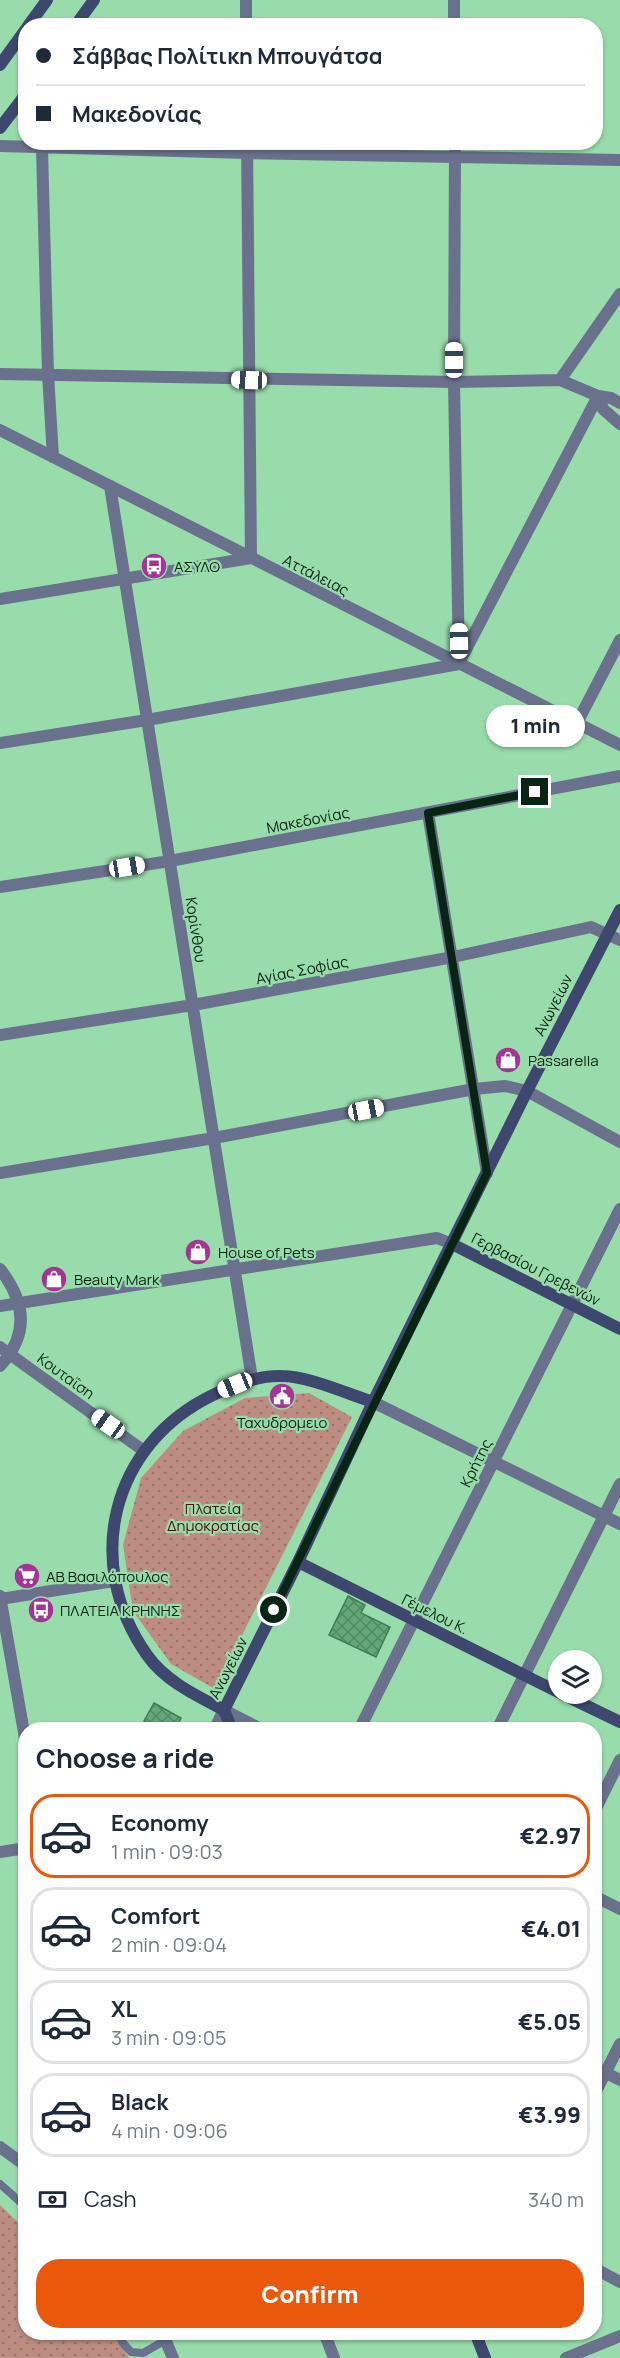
<!DOCTYPE html>
<html lang="en">
<head>
<meta charset="utf-8">
<style>
	:root { --surface:#fff; --page:#f6f6f7; --text:#1f2937; --muted:#747a83; --line:#e0e1e3; --accent:#ea580c }
	body { margin:0; font-family:Manrope,sans-serif; background:var(--page); color:var(--text); height:100vh; display:flex; flex-direction:column; font-size:22px; white-space:nowrap }
	* { box-sizing:border-box; margin:0 }
	p { font-size:20px; color:var(--muted) }
	.icon { flex:none; width:33px; height:33px; fill:none; stroke:currentColor; stroke-width:2; stroke-linecap:round; stroke-linejoin:round }
	.map { position:relative; flex:1; overflow:hidden }
	.details { position:absolute; left:18px; top:1722px; width:584px; height:618px; display:flex; flex-direction:column; background:var(--surface); border-radius:24px; box-shadow:0 2px 4px #0004 }
	.details>* { flex:none }
	.hud { position:absolute; left:18px; top:18px; width:585px; height:132px; border-radius:24px; box-shadow:0 2px 4px #0004; display:grid; align-content:center; height:132px; padding:0 18px; background:var(--surface) }
	.buttons { position:absolute; left:548px; top:1650px; display:grid; gap:12px }
	.buttons a { display:grid; place-items:center; width:54px; height:54px; border-radius:50%; background:var(--surface); box-shadow:0 2px 4px #0004; font-size:30px }
	.end { position:absolute; width:27px; height:27px; margin:-14px; border:8px solid #082413; background:#fff; box-shadow:0 0 0 3px #fff }
	.from { border-radius:50% }
	.bubble { position:absolute; height:42px; border-radius:21px; background:var(--surface); box-shadow:0 2px 4px #0004; font-size:20px; font-weight:800; line-height:42px; text-align:center }
	.car { position:absolute; width:18px; height:36px; margin:-18px -9px; border-radius:8px; box-shadow:0 0 4px 2px #0007; background:linear-gradient(#fff 24%,#345 0 40%,#fff 0 76%,#345 0 86%,#fff 0) }
	.hud b { display:flex; align-items:center; gap:21px; height:57px; font-size:22px }
	.hud b+b { border-top:2px solid var(--line) }
	.hud i { width:15px; height:15px; background:var(--text) }
	ul { padding:0; list-style:none }
	li { display:flex; align-items:center; gap:18px; height:84px; margin:0 12px 9px; padding:0 6px; border:3px solid var(--line); border-radius:24px }
	li div { flex:1 }
	li b { display:block; font-size:22px }
	li em { font-style:normal; font-weight:800 }
	li.active { border-color:var(--accent) }
	li>.icon { width:54px; height:54px; stroke-width:1.5 }
	h2 { padding:0 18px; font-size:27px; line-height:72px }
	.pay { display:flex; align-items:center; gap:15px; height:66px; padding:0 18px; font-size:22px }
	.pay p { margin-inline-start:auto }
	.primary-button { display:flex; gap:12px; margin-top:auto; padding:12px 18px }
	.primary-button a { flex:1; height:69px; border-radius:24px; background:var(--accent); color:#fff; font-size:24px; font-weight:800; line-height:69px; text-align:center }
	.map>svg:first-child { display:block }
	.park { fill:url(#park-dots) }
	.building { fill:url(#building-cross-hatch); stroke:#3c7e52; stroke-width:1.5 }
	.lines { fill:none; stroke-linecap:round; stroke-linejoin:round }
	.service { stroke:#69718c; stroke-width:8 }
	.pedestrian { stroke:#69718c; stroke-width:12 }
	.minor { stroke:#69718c; stroke-width:12 }
	.tertiary { stroke:#69718c; stroke-width:12 }
	.secondary { stroke:#3e476d; stroke-width:12 }
	.route { stroke:#082413; stroke-width:8 }
	.labels { text-anchor:middle; dominant-baseline:central; stroke-width:4.5; stroke-linejoin:round; paint-order:stroke }
	.poi-label { font-size:15px; fill:#082413; stroke:#98dcab; text-anchor:start }
	.street-label { font-size:15px; fill:#082413; stroke:#98dcab }
	.park-label { font-size:15px; fill:#520c02; stroke:#98dcab }
</style>
</head>
<body>
<div class="map">
<svg width="620" height="2358" viewBox="0 0 620 2358">
	<defs>
		<pattern id="park-dots" width="8" height="8" patternUnits="userSpaceOnUse" patternTransform="scale(1.5)"><rect width="8" height="8" fill="#be8d82"/><path d="M2 2h.1M6 6h.1" fill="none" stroke="#987369" stroke-width="1.8" stroke-linecap="round"/></pattern>
		<pattern id="building-cross-hatch" width="8" height="8" patternUnits="userSpaceOnUse" patternTransform="scale(1.5)"><rect width="8" height="8" fill="#64a879"/><path d="M0 0l8 8M0 8l8-8" fill="none" stroke="#508962"/></pattern>
	</defs>
	<rect width="100%" height="100%" fill="#98dcab"/>
	<path class="park" d="M309 1393 352 1417 215 1689 171 1664 133 1611 123 1545 141 1478 183 1431 245 1398Z
		M0 2205 25 2229 26 2332 113 2333 129 2358H0Z"/>
	<path class="building" d="M348 1596 365 1605 361 1613 390 1627 376 1657 329 1635Z
		M154 1703 181 1718 175 1730H159L144 1721Z"/>
	<g class="lines">
		<path class="service" d="M0 2184 26 2207
			M118 2332 122 2342 131 2352 143 2353 166 2340"/>
		<path class="pedestrian" d="M48 374 53 457"/>
		<path class="minor" d="M246 0V26
			M454 0V26
			M455 142 454 382 459 664
			M0 146 247 153 620 160
			M42 149 48 374
			M0 374 454 382 560 380 598 396 611 398 620 403
			M560 380 620 294
			M598 396 603 409 620 424
			M110 486 252 1379
			M0 599 251 558 247 142
			M459 663 598 396
			M577 723 620 640
			M0 743 147 720 459 664
			M428 813 487 1173
			M0 887 170 861 620 776
			M0 1035 193 1005 453 957 591 927 620 940
			M0 1173 214 1138 474 1089 505 1086 527 1091 620 1142
			M0 1269C25 1301 30 1334 0 1366
			M0 1306 437 1238 452 1244
			M373 1402 620 1524
			M0 1596 26 1744
			M214 1730 224 1710 263 1730
			M359 1730 620 1209
			M497 1730 620 1484
			M594 1812 620 1760
			M0 1852 26 1848
			M594 1896 620 1909
			M594 2067 620 2080
			M594 2095 620 2044
			M0 2147 26 2166
			M594 2268 620 2282
			M162 2332 173 2358
			M324 2332 334 2358
			M566 2358 620 2336"/>
		<path class="tertiary" d="M0 430 620 745
			M0 1347 144 1451
			M0 1599 114 1581"/>
		<path class="secondary" d="M28 26 47 0
			M75 26 94 0
			M0 65 26 29
			M0 128 26 94
			M452 1244 620 1329
			M298 1562 558 1692
			M562 1694 620 1722
			M224 1710 298 1562 373 1402 527 1091 620 910
			M224 1710C197 1696 165 1681 147 1655 82 1563 111 1444 213 1395 235 1384 258 1375 282 1376 308 1376 348 1394 373 1402
			M224 1710 232 1730
			M475 2332 485 2358"/>
	</g>
	<g class="lines">
		<path class="route" d="M274 1610 487 1173 428 813 535 792"/>
	</g>
	<defs>
		<symbol id="bus-disc" viewBox="-11 -11 22 22"><circle r="9.5" fill="#a23595" stroke="#98dcab"/><path d="M-5-6H5V4H4V6H2V4H-2V6H-4V4H-5ZM-3.5-4V0h7V-4ZM-3.5 1.2v1.5H-2V1.2ZM2 1.2v1.5H3.5V1.2Z" fill="#fff"/></symbol>
		<symbol id="shop-disc" viewBox="-11 -11 22 22"><circle r="9.5" fill="#a23595" stroke="#98dcab"/><path d="M-5-2.5h2.3a2.7 3.5 0 0 1 5.4 0H5L5.5 6h-11ZM-1.5-2.5h3a1.5 2.3 0 0 0-3 0Z" fill="#fff"/></symbol>
		<symbol id="civic-disc" viewBox="-11 -11 22 22"><circle r="9.5" fill="#a23595" stroke="#98dcab"/><path d="M-.6-6.5H3V-4.5H.6V-3L4-1V1h2V6H-6V1h2V-1L-.6-3ZM-1.2 2.5V6h2.4V2.5Z" fill="#fff"/></symbol>
		<symbol id="supermarket-disc" viewBox="-11 -11 22 22"><circle r="9.5" fill="#a23595" stroke="#98dcab"/><path d="M-6-5.5h2.5l.6 2H6L4.5 2H-2.5L-4.4-4H-6ZM-1.5 3.2a1.3 1.3 0 1 0 .1 0ZM3 3.2a1.3 1.3 0 1 0 .1 0Z" fill="#fff"/></symbol>
	</defs>
	<g fill-rule="evenodd">
		<use href="#bus-disc" x="139" y="551" width="30" height="30"/>
		<use href="#shop-disc" x="493" y="1045" width="30" height="30"/>
		<use href="#shop-disc" x="183" y="1237" width="30" height="30"/>
		<use href="#shop-disc" x="39" y="1264" width="30" height="30"/>
		<use href="#civic-disc" x="267" y="1381" width="30" height="30"/>
		<use href="#supermarket-disc" x="12" y="1561" width="30" height="30"/>
		<use href="#bus-disc" x="26" y="1595" width="30" height="30"/>
	</g>
	<g class="labels">
		<g class="poi-label">
			<text x="174" y="566">ΑΣΥΛΟ</text>
			<text x="528" y="1060">Passarella</text>
			<text x="218" y="1252">House of Pets</text>
			<text x="74" y="1279">Beauty Mark</text>
			<text x="282" y="1422" text-anchor="middle">Ταχυδρομειο</text>
			<text x="46" y="1576">ΑΒ Βασιλόπουλος</text>
			<text x="60" y="1610">ΠΛΑΤΕΙΑ ΚΡΗΝΗΣ</text>
		</g>
		<g class="street-label">
			<text transform="translate(316 575) rotate(27)">Αττάλειας</text>
			<text transform="translate(308 820) rotate(-11)">Μακεδονίας</text>
			<text transform="translate(196 930) rotate(81)">Κορίνθου</text>
			<text transform="translate(302 970) rotate(-11)">Αγίας Σοφίας</text>
			<text transform="translate(553 1005) rotate(-63)">Ανωγείων</text>
			<text transform="translate(536 1269) rotate(27)">Γερβασίου Γρεβενών</text>
			<text transform="translate(66 1376) rotate(36)">Κουταΐση</text>
			<text transform="translate(476 1463) rotate(-63)">Κρήτης</text>
			<text transform="translate(435 1614) rotate(26)">Γέμελου Κ.</text>
			<text transform="translate(228 1668) rotate(-63)">Ανωγείων</text>
		</g>
		<g class="park-label">
			<text x="213" y="1508">Πλατεία<tspan x="213" dy="17">Δημοκρατίας</tspan></text>
		</g>
	</g>
</svg>
<div class="buttons">
<a><svg class="icon" aria-label="layers" viewBox="0 0 24 24"><path d="M12 4l9 5-9 5-9-5zM3 14l9 5 9-5"/></svg></a>
</div>
<i class="end from" style="left:274px;top:1610px"></i>
<i class="end" style="left:535px;top:792px"></i>
<div class="bubble" style="left:486px;top:705px;width:99px">1 min</div>
<i class="car" style="left:454px;top:360px;rotate:0deg"></i>
<i class="car" style="left:249px;top:380px;rotate:272deg"></i>
<i class="car" style="left:459px;top:641px;rotate:359deg"></i>
<i class="car" style="left:127px;top:867px;rotate:81deg"></i>
<i class="car" style="left:366px;top:1110px;rotate:79deg"></i>
<i class="car" style="left:235px;top:1385px;rotate:248deg"></i>
<i class="car" style="left:108px;top:1424px;rotate:305deg"></i>
<div class="hud">
<b><i class="from"></i>Σάββας Πολίτικη Μπουγάτσα</b>
<b><i></i>Μακεδονίας</b>
</div>
<section class="details">
<h2>Choose a ride</h2>
<ul>
<li class="active"><svg class="icon" aria-label="car" viewBox="0 0 24 24"><path d="M5 17H2v-5l4-1 3-4h7l3 4 3 1v5h-3M9 17h6M6 11h13"/><circle cx="7" cy="17" r="2"/><circle cx="17" cy="17" r="2"/></svg><div><b>Economy</b><p>1 min · 09:03</p></div><em>€2.97</em></li>
<li><svg class="icon" aria-label="car" viewBox="0 0 24 24"><path d="M5 17H2v-5l4-1 3-4h7l3 4 3 1v5h-3M9 17h6M6 11h13"/><circle cx="7" cy="17" r="2"/><circle cx="17" cy="17" r="2"/></svg><div><b>Comfort</b><p>2 min · 09:04</p></div><em>€4.01</em></li>
<li><svg class="icon" aria-label="car" viewBox="0 0 24 24"><path d="M5 17H2v-5l4-1 3-4h7l3 4 3 1v5h-3M9 17h6M6 11h13"/><circle cx="7" cy="17" r="2"/><circle cx="17" cy="17" r="2"/></svg><div><b>XL</b><p>3 min · 09:05</p></div><em>€5.05</em></li>
<li><svg class="icon" aria-label="car" viewBox="0 0 24 24"><path d="M5 17H2v-5l4-1 3-4h7l3 4 3 1v5h-3M9 17h6M6 11h13"/><circle cx="7" cy="17" r="2"/><circle cx="17" cy="17" r="2"/></svg><div><b>Black</b><p>4 min · 09:06</p></div><em>€3.99</em></li>
</ul>
<div class="pay"><svg class="icon" aria-label="cash" viewBox="0 0 24 24"><path d="M3 7h18v10H3z"/><circle cx="12" cy="12" r="2"/></svg>Cash<p>340 m</p></div>
<div class="primary-button"><a>Confirm</a></div>
</section>
</div>
</body>
</html>
